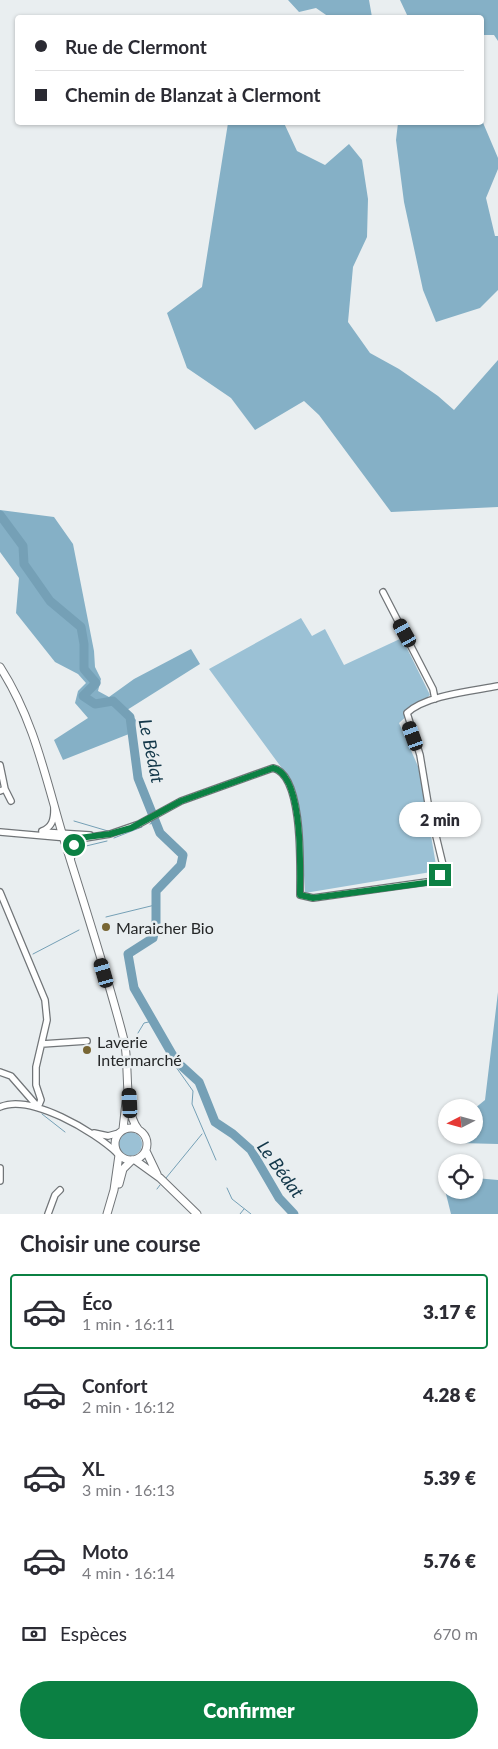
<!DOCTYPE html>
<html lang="fr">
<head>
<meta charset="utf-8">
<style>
	:root { --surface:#fff; --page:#f7f7f7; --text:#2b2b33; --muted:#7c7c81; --line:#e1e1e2; --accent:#0b8043 }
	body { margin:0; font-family:Lato,sans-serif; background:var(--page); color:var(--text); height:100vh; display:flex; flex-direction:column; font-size:19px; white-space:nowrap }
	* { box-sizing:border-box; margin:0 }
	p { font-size:16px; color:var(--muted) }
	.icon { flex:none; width:28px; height:28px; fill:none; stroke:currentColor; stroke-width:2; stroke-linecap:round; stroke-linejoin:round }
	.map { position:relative; height:1214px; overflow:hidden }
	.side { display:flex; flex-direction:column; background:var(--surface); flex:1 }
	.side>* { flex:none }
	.guide { position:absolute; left:15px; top:15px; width:469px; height:110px; border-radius:5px; box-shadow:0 1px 4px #0004; display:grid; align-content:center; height:110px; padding:0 20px; background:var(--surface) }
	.needle { width:32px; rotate:264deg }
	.fabs { position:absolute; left:438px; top:1099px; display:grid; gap:10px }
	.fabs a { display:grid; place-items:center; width:45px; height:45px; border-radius:50%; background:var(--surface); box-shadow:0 1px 4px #0004; font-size:25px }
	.end { position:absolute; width:22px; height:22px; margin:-11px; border:6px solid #0b8043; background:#fff; box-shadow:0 0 0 2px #fff }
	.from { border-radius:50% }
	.bubble { position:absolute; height:35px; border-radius:18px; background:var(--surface); box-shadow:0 1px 4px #0004; font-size:16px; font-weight:800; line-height:35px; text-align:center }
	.car { position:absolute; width:15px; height:30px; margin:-15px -8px; border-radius:6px; box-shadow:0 0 4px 1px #0007; background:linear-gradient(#222 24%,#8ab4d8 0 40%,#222 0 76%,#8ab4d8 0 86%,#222 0) }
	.guide b { display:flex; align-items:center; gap:18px; height:48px; font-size:19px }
	.guide b+b { border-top:1px solid var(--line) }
	.guide i { width:12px; height:12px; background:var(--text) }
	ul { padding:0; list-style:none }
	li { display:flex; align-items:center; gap:15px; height:75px; margin:0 10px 8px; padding:0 10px; border:2px solid transparent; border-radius:5px }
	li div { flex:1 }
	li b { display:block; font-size:19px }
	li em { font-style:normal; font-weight:800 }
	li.selected { border-color:var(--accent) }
	li>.icon { width:45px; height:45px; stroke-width:1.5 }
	h2 { padding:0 20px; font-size:22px; line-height:60px }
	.pay { display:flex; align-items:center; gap:12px; height:55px; padding:0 20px; font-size:19px }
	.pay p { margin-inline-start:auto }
	.action { display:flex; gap:10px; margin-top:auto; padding:10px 20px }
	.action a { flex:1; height:58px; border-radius:30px; background:var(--accent); color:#fff; font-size:20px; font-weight:800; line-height:58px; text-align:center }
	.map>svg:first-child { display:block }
	.green { fill:#9bc1d5 }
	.forest { fill:#85b0c6 }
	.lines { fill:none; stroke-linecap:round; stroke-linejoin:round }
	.stream { stroke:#75a0b6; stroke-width:1 }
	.river { stroke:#75a0b6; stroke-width:9 }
	.minor-casing { stroke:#717578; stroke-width:8 }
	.major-casing { stroke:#717578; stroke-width:9 }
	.minor { stroke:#fff; stroke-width:5.5 }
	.major { stroke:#fff; stroke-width:7 }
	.route { stroke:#0b8043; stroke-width:6 }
	.poi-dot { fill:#786634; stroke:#e9eef0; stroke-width:2 }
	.labels { text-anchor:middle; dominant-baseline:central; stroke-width:5; stroke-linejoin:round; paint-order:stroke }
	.poi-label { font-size:16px; fill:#262829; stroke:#e9eef0; text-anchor:start }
	.water-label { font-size:18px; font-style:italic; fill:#123749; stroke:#e9eef0 }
</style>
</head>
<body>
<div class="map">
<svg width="498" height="1214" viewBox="0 0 498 1214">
	<rect width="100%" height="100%" fill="#e9eef0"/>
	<path class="green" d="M301 618 312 636 325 629 344 665 402 638 430 695 399 723 420 771 437 871 305 893 301 822 292 790 281 767 209 669Z
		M118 1144a12 12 0 1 1 24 0a12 12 0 1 1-24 0Z"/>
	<path class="forest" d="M288 0H369L372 17H329L316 8 299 12Z
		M400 0H498V41L494 35H481V18L408 17Z
		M481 118 498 158V169L486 198 495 236H498V290L480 308 436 322 423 290 404 202 396 140 398 123 481 122Z
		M228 123H284L297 151 325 165 349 144 362 160 368 199 367 237 353 267 348 322 370 353 399 369 438 396 454 410 498 360V507L391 512 319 415 304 401 255 430 231 398 187 368 167 313 202 287Z
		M0 510 54 517 73 544 94 651 95 667 101 679 98 691 109 697 134 679 191 649 200 664 127 710 136 720 134 732 63 760 54 740 88 718 75 703 78 691 86 683 78 674 55 662 16 613 19 578 0 552Z
		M498 992V1144L459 1143 456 1135H474V1109L485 1100Z
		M475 1178 498 1180V1214H451L445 1190H474Z"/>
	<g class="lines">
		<path class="stream" d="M74 821 108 831
			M150 824 154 822 153 820
			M114 838 142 827
			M82 847 107 841
			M106 917 155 905
			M33 954 79 930
			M138 1033 144 1023 153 1021
			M166 1053 193 1091 192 1104 216 1160
			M42 1114 65 1132
			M166 1178 202 1134
			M227 1188 232 1199 251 1214
			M157 1189 160 1185
			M240 1214 244 1209"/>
		<path class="river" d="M0 515 23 546 24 564 50 601 81 627 84 644V669L96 683 83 696 95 704 113 701 130 717 138 778 160 833 183 855 181 865 156 891V923L153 938 128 954 134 988 176 1061 199 1082 215 1122 233 1134 251 1150 279 1198 294 1214"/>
		<defs>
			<path id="minor" d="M383 592 433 689 435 699
				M0 765 5 789 0 791
				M5 789 11 801
				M42 831C52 827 54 820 54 809
				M0 832 79 839 110 834 139 824 181 801 273 768C304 775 300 869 300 895L313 898 434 881 440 875 443 865 428 803 420 755 407 713C426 695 473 691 498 686
				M42 832 90 835
				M71 859 74 845 79 839
				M0 892 45 1000 47 1020 36 1067V1085L41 1100 38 1107 11 1076 0 1072
				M42 1044 87 1041
				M0 1107C30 1093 95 1132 117 1153
				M94 1133 108 1136 119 1133
				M0 1168V1181
				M48 1214 55 1195 60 1190"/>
			<path id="major" d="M0 667C33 718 45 775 62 833 83 901 106 970 124 1040 130 1064 123 1110 138 1129
				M115 1144a16 16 0 1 1 32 0a16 16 0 1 1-32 0Z
				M123 1129 126 1102
				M146 1151 157 1174
				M135 1160 160 1178 197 1214
				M119 1184 123 1169 132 1160
				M107 1214 114 1190 119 1155"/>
		</defs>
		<use href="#minor" class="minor-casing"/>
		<use href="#major" class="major-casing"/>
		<use href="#minor" class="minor"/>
		<use href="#major" class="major"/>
	</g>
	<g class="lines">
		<path class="route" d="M74 845 79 838 110 834 131 828 181 801 273 768C304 775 300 869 300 895L313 898 425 883 434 881 440 875"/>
	</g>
	<g class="poi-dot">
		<circle cx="106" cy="927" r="5"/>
		<circle cx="87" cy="1050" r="5"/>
	</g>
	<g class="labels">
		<g class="poi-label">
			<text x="116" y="927">Maraicher Bio</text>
			<text x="97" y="1041">Laverie<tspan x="97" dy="18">Intermarché</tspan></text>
		</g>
		<g class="water-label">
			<text transform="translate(152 751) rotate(78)">Le Bédat</text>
			<text transform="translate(281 1169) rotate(54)">Le Bédat</text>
		</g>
	</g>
</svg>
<div class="fabs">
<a><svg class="needle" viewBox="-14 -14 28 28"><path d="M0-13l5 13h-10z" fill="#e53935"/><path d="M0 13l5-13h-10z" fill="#7c7c81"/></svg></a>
<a><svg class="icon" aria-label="locate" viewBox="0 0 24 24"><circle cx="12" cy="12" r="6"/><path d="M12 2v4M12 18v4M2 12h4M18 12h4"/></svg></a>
</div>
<i class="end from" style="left:74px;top:845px"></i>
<i class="end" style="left:440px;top:875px"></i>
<div class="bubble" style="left:399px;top:802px;width:82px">2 min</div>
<i class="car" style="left:405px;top:633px;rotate:331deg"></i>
<i class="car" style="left:413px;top:736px;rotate:340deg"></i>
<i class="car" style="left:104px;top:973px;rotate:344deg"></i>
<i class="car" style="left:130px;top:1103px;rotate:357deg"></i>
<div class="guide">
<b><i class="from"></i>Rue de Clermont</b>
<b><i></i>Chemin de Blanzat à Clermont</b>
</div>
</div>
<section class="side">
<h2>Choisir une course</h2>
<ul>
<li class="selected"><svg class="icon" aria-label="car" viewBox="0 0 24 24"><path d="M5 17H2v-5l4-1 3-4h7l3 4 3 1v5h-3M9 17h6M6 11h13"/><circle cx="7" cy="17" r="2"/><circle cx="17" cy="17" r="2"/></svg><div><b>Éco</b><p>1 min · 16:11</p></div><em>3.17 €</em></li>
<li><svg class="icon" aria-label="car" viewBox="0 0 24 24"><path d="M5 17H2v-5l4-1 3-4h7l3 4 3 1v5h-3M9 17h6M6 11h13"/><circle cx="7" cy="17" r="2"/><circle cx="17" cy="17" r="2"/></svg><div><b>Confort</b><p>2 min · 16:12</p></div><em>4.28 €</em></li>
<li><svg class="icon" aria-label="car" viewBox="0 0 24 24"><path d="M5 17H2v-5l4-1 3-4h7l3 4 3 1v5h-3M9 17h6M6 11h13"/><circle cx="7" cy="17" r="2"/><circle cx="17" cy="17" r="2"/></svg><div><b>XL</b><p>3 min · 16:13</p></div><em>5.39 €</em></li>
<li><svg class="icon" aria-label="car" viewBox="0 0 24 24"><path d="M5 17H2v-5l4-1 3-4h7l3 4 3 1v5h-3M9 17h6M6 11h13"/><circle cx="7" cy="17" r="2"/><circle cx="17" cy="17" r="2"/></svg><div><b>Moto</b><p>4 min · 16:14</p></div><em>5.76 €</em></li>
</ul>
<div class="pay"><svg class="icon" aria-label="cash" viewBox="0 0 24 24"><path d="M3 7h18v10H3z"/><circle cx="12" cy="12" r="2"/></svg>Espèces<p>670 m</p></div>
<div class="action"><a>Confirmer</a></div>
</section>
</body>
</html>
